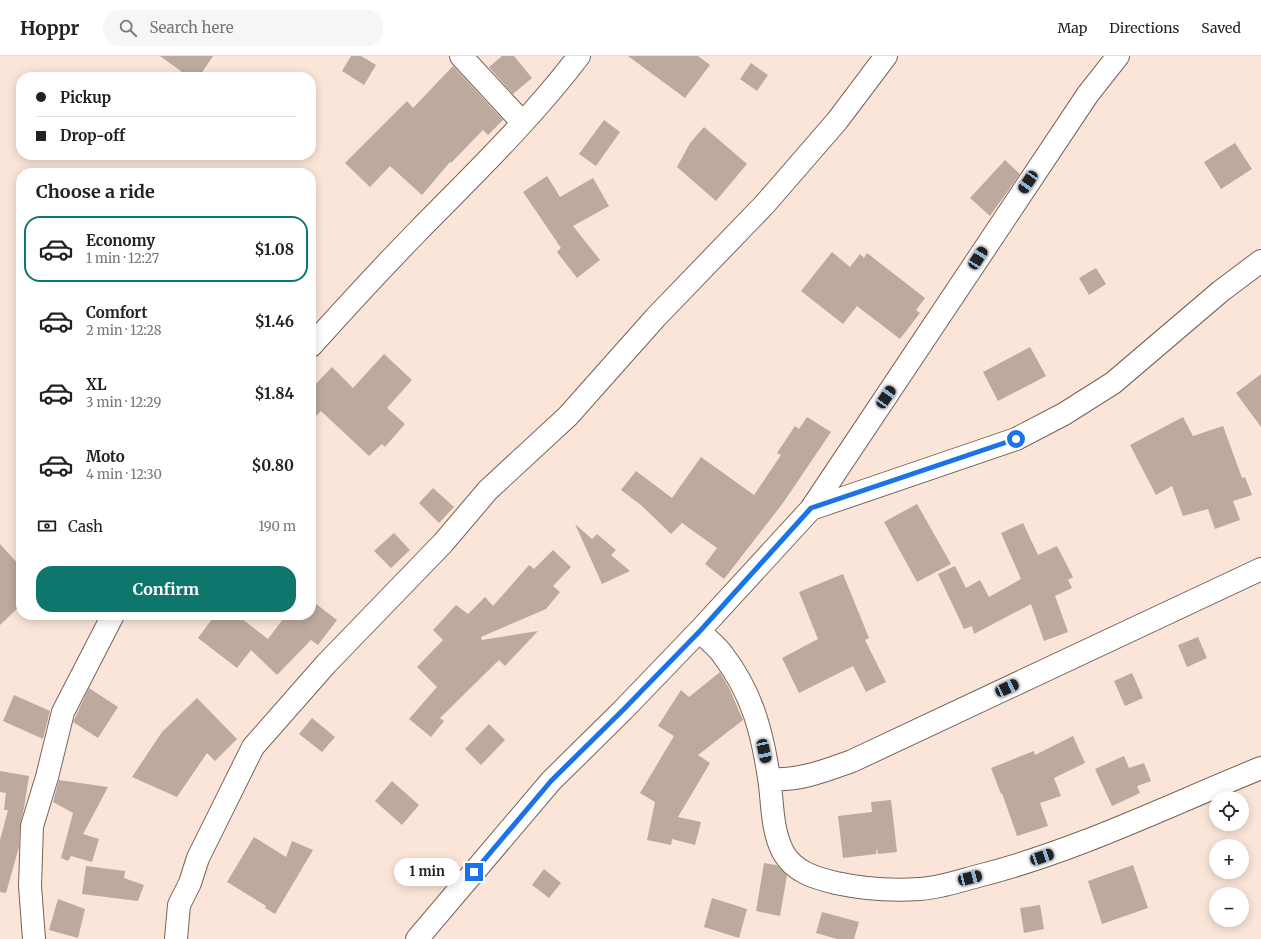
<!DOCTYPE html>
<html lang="en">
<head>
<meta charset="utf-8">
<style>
	:root { --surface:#fff; --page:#f6f6f6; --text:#222; --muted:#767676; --line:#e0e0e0; --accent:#0f766e }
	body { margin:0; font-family:Merriweather,serif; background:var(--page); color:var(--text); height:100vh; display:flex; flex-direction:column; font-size:15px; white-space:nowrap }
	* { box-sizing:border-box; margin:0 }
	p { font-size:13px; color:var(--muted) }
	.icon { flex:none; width:22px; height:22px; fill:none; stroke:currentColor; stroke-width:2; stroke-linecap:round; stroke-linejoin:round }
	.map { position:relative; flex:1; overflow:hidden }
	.sheet { position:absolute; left:16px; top:112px; width:300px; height:452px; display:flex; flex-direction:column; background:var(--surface); border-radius:16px; box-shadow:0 2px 10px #0003 }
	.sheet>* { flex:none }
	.guide { position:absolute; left:16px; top:16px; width:300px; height:88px; border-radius:16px; box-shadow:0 2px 10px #0003; display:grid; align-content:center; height:88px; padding:0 20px; background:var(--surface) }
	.fabs { position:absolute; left:1209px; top:735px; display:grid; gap:8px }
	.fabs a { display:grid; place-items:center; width:40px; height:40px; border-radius:50%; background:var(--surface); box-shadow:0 2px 10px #0003; font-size:20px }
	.end { position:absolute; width:18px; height:18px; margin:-9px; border:5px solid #1a73e8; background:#fff; box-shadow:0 0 0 2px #fff }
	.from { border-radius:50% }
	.bubble { position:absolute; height:28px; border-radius:14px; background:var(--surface); box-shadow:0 2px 10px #0003; font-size:13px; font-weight:700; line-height:28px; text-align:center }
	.car { position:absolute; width:12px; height:24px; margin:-12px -6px; border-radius:5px; box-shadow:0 0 3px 1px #0007; background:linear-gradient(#222 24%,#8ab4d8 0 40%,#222 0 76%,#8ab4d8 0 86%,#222 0) }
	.guide b { display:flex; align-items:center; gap:14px; height:38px; font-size:15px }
	.guide b+b { border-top:1px solid var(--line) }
	.guide i { width:10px; height:10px; background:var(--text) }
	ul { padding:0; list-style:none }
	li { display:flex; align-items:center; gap:12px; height:66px; margin:0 8px 6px; padding:0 12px; border:2px solid transparent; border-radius:16px }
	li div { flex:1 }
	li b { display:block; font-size:15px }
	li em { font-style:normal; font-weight:700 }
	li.on { border-color:var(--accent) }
	li>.icon { width:36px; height:36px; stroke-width:1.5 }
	h2 { padding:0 20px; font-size:18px; line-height:48px }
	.pay { display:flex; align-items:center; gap:10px; height:44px; padding:0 20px; font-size:15px }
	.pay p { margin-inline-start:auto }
	.primary-button { display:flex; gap:8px; margin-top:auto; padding:8px 20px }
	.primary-button a { flex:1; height:46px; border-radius:16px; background:var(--accent); color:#fff; font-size:16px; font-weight:700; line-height:46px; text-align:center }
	header { display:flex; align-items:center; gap:24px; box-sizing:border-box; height:56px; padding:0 20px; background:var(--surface); border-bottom:1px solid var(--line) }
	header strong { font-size:19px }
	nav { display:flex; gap:22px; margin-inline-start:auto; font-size:14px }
	.search { width:280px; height:36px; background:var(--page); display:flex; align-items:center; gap:10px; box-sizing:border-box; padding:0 14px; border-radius:16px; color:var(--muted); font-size:15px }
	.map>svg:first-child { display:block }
	.building { fill:#bda99d }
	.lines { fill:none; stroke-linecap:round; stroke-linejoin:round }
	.minor-casing { stroke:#766359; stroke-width:24 }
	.minor { stroke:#fff; stroke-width:22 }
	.route { stroke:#1a73e8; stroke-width:5 }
</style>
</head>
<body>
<header>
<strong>Hoppr</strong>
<div class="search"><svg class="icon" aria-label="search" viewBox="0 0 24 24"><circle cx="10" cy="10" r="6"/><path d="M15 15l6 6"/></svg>Search here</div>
<nav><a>Map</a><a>Directions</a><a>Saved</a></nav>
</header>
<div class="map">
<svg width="1261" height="883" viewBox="0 0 1261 883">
	<rect width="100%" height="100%" fill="#fbe5d9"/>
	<path class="building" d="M160 0H213L199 21H189Z
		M351 0H361L376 9 364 29 342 15Z
		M502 0H514L532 22 513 38 489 11Z
		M628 0H698L710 9 685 42Z
		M751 7 768 19 757 35 740 23Z
		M453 10 503 64 488 79 483 74 451 107 450 106 422 139 390 110 370 131 345 107 407 45 413 52Z
		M604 64 620 76 596 110 579 98Z
		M704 71 747 108 716 145 677 111 690 87Z
		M1235 87 1252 113 1221 133 1204 106Z
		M1005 104 1020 118 990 160 970 142Z
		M547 120 560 141 593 122 609 150 573 170 600 204 577 222 557 196 561 192 523 136Z
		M832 196 850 211 860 198 864 202 867 197 925 242 916 254 920 257 900 283 857 250 843 268 801 235Z
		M1096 212 1106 228 1089 239 1079 222Z
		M1030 291 1046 320 998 345 983 316Z
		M384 298 412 324 387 352 405 368 385 391 382 388 369 400 321 355 311 365V333L332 311 353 332Z
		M1261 318V371L1236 337Z
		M807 361 831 376 783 447 724 523 705 508 717 492 682 467 671 478 642 450 621 434 636 415 672 442 701 401 754 439 781 399 777 397 795 370 799 373Z
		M1183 361 1193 380 1223 370 1242 422 1245 421 1252 439 1233 445 1240 464 1215 473 1208 453 1183 460 1172 430 1156 439 1130 389Z
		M433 432 454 451 439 467 419 447Z
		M917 448 951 508 917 526 884 466Z
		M1023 467 1038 499 1057 490 1073 521 1068 524 1072 532 1055 540 1068 576 1044 585 1031 548 974 578 972 570 964 573 938 518 955 510 966 532 980 524 989 541 1021 523 1001 477Z
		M575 468 592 483 597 478 616 494 611 499 630 515 602 528Z
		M394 477 410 494 391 512 374 495Z
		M0 488 21 511V549L0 569Z
		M553 494 571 511 553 530 560 536 546 553 481 581 482 584 538 575 505 610 499 604 440 662 444 665 431 681 409 663 437 631 417 611 443 584 433 574 456 549 468 558 485 541 493 550 529 509 534 513Z
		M843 518 869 582 865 584 886 626 866 636 853 610 799 637 782 602 818 583 799 536Z
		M311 544 337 564 318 589 311 584 277 619 251 594 237 612 198 582 215 559H237L268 583 286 559H311Z
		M1198 581 1207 602 1187 611 1178 589Z
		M720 616 730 634 743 664 698 699 710 707 678 761 701 766 695 789 672 783 671 789 647 784 655 746 640 737 674 680 658 670 681 634 689 641Z
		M1132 617 1143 642 1125 650 1114 625Z
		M89 632 118 651 98 682 73 666Z
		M14 639 50 655 43 683 3 665Z
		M197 642 237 683 215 705 207 697 177 741 132 721 162 676Z
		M312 662 335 681 322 696 299 678Z
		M489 668 505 684 481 709 465 693Z
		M1073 680 1085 707 1054 722 1061 740 1040 747 1048 770 1017 780 1002 737 1001 738 991 712 1034 695 1035 699Z
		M1124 700 1129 712 1144 707 1151 725 1137 730 1140 737 1112 750 1095 713Z
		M0 715 29 720 24 752 20 769 19 791 6 837 0 836V784L8 754H4L6 737 0 736Z
		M59 724 108 731 83 778 99 783 92 806 71 800 68 805 61 802 73 757 53 746Z
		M392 725 419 749 402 769 375 745Z
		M891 744 897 796 878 798 877 792 876 798 843 802 838 760 872 756 871 746Z
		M254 781 286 801 292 785 313 794 275 858 265 852 266 850 227 826Z
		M764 807 776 809 787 819 780 860 756 855Z
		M1133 809 1148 852 1102 868 1088 825Z
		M86 810 125 815 124 822 144 829 138 845 82 838Z
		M544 813 561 827 549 842 532 829Z
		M712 842 747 853 739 882 704 871Z
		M58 843 85 853 78 882 49 874Z
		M1040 849 1044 873 1024 877 1020 852Z
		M822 856 859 866 854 883H837L816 877Z"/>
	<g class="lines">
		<defs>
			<path id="minor" d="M461 0 522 66
				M311 290C346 251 382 212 419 174 474 118 531 63 579 0
				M811 453 1016 383 1064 358 1113 327 1221 235 1261 205
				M699 575C707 583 717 590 723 599 752 637 762 675 769 722 773 747 771 772 783 796 794 816 815 822 836 827 864 833 891 835 919 833 939 832 959 825 978 820 1077 795 1167 750 1261 712
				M770 723C799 725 824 715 852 705L1261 513
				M34 883 30 830 32 770 47 721 63 656 113 559
				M176 883 179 849 190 827 198 802 253 691 326 608 443 487 488 434 568 360 656 261 765 148 837 65 886 0
				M417 883 551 725 623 654 699 575 811 453 1088 38 1118 0"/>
		</defs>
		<use href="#minor" class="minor-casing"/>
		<use href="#minor" class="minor"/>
	</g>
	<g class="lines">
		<path class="route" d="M474 816 551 725 623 654 700 575 811 452 1016 383"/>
	</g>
</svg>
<div class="fabs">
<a><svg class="icon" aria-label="locate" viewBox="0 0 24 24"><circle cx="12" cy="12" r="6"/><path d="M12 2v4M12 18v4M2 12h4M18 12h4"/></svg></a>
<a>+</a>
<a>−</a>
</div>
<i class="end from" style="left:1016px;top:383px"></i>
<i class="end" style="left:474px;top:816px"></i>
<div class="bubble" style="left:394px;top:802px;width:66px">1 min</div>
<i class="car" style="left:1028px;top:126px;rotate:214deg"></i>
<i class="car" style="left:978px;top:202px;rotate:33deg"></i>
<i class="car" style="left:886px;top:341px;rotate:34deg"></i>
<i class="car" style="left:1007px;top:632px;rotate:65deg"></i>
<i class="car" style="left:764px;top:695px;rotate:168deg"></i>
<i class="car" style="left:1042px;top:801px;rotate:71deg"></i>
<i class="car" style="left:970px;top:822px;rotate:76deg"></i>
<div class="guide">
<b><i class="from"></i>Pickup</b>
<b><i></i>Drop-off</b>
</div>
<section class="sheet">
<h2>Choose a ride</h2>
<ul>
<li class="on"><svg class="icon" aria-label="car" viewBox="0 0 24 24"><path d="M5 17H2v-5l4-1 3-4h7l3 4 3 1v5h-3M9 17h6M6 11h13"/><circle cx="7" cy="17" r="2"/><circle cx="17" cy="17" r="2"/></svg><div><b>Economy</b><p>1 min · 12:27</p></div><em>$1.08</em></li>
<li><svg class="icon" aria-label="car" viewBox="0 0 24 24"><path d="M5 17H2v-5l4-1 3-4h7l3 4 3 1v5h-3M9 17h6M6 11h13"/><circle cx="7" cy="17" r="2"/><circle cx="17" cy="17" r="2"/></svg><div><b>Comfort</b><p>2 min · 12:28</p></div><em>$1.46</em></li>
<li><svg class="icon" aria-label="car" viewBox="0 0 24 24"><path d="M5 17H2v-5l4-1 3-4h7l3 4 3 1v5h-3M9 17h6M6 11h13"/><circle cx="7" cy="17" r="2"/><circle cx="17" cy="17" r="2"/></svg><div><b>XL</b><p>3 min · 12:29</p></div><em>$1.84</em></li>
<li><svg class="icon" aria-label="car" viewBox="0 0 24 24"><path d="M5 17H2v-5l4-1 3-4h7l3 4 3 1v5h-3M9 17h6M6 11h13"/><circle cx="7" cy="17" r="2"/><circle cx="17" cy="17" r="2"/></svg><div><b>Moto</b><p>4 min · 12:30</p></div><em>$0.80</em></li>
</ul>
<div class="pay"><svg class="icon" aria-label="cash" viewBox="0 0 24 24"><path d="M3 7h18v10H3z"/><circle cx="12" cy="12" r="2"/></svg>Cash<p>190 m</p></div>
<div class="primary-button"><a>Confirm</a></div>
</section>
</div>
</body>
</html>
